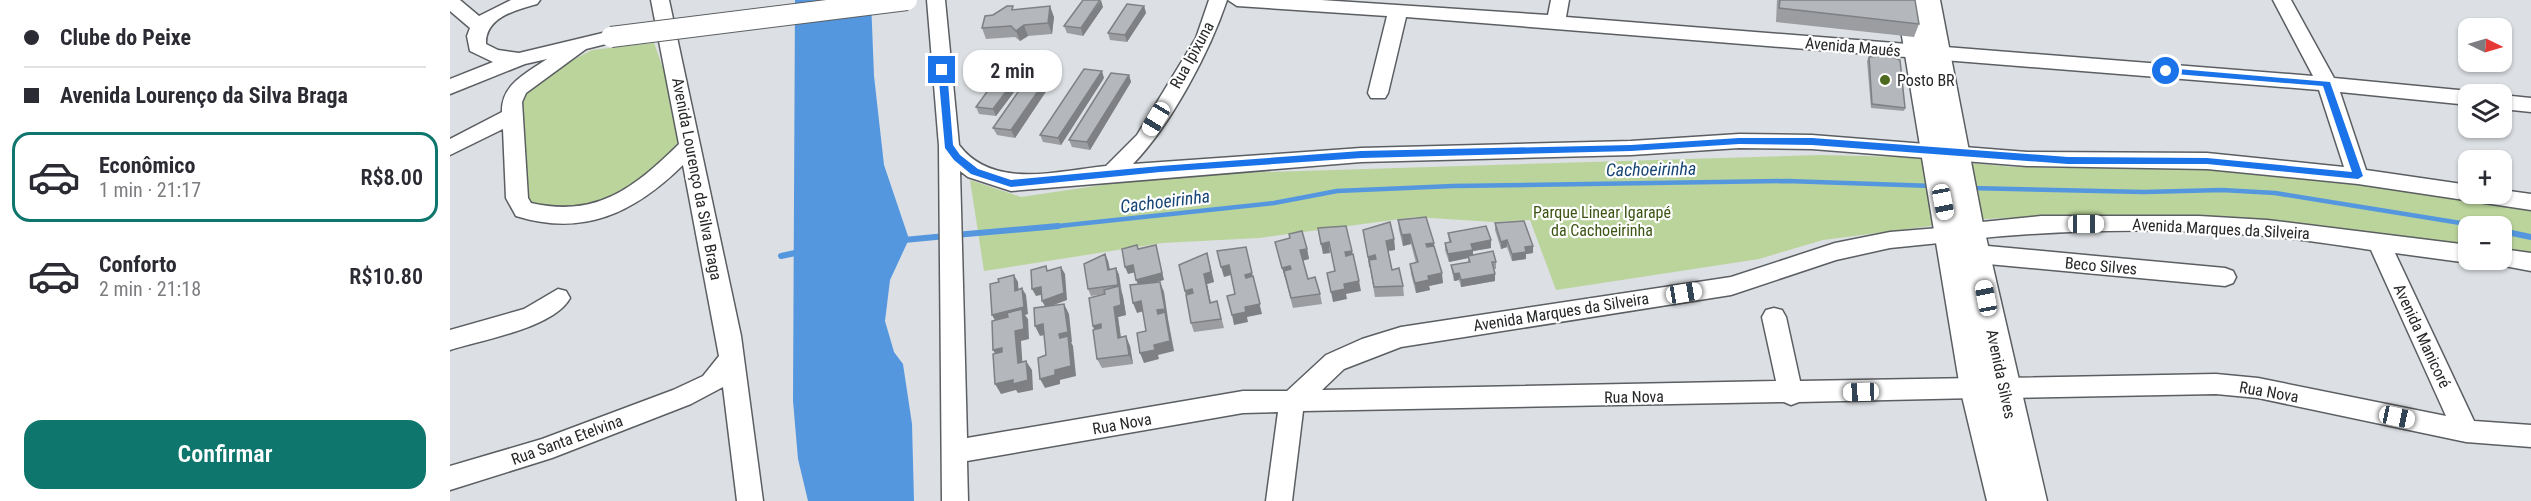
<!DOCTYPE html>
<html lang="pt">
<head>
<meta charset="utf-8">
<style>
	:root { --surface:#fff; --page:#f7f7f7; --text:#2b2b33; --muted:#7c7c81; --line:#e1e1e2; --accent:#0f766e }
	body { margin:0; font-family:"Roboto Condensed",sans-serif; background:var(--page); color:var(--text); height:100vh; display:flex; flex-direction:column; font-size:22px; white-space:nowrap }
	* { box-sizing:border-box; margin:0 }
	p { font-size:20px; color:var(--muted) }
	.icon { flex:none; width:33px; height:33px; fill:none; stroke:currentColor; stroke-width:2; stroke-linecap:round; stroke-linejoin:round }
	.map { position:relative; flex:1; overflow:hidden }
	.details { display:flex; flex-direction:column; background:var(--surface); width:450px }
	.details>* { flex:none }
	.top-card { display:grid; align-content:center; height:132px; padding:0 24px; background:var(--surface) }
	.needle { width:39px; rotate:95deg }
	.fabs { position:absolute; left:2008px; top:18px; display:grid; gap:12px }
	.fabs a { display:grid; place-items:center; width:54px; height:54px; border-radius:12px; background:var(--surface); box-shadow:0 2px 4px #0004; font-size:30px }
	.end { position:absolute; width:27px; height:27px; margin:-14px; border:8px solid #1a73e8; background:#fff; box-shadow:0 0 0 3px #fff }
	.from { border-radius:50% }
	.bubble { position:absolute; height:42px; border-radius:18px; background:var(--surface); box-shadow:0 2px 4px #0004; font-size:20px; font-weight:600; line-height:42px; text-align:center }
	.car { position:absolute; width:18px; height:36px; margin:-18px -9px; border-radius:8px; box-shadow:0 0 4px 2px #0007; background:linear-gradient(#fff 24%,#345 0 40%,#fff 0 76%,#345 0 86%,#fff 0) }
	.top-card b { display:flex; align-items:center; gap:21px; height:57px; font-size:22px }
	.top-card b+b { border-top:2px solid var(--line) }
	.top-card i { width:15px; height:15px; background:var(--text) }
	ul { padding:0; list-style:none }
	li { display:flex; align-items:center; gap:18px; height:90px; margin:0 12px 9px; padding:0 12px; border:3px solid transparent; border-radius:18px }
	li div { flex:1 }
	li b { display:block; font-size:22px }
	li em { font-style:normal; font-weight:600 }
	li.on { border-color:var(--accent) }
	li>.icon { width:54px; height:54px; stroke-width:1.5 }
	.primary-button { display:flex; gap:12px; margin-top:auto; padding:12px 24px }
	.primary-button a { flex:1; height:69px; border-radius:18px; background:var(--accent); color:#fff; font-size:24px; font-weight:600; line-height:69px; text-align:center }
	main { display:flex; flex:1; min-height:0 }
	.map>svg:first-child { display:block }
	.green { fill:#bad49b }
	.water { fill:#5497df }
	.lines { fill:none; stroke-linecap:round; stroke-linejoin:round }
	.stream-far1 { stroke:#5497df; stroke-width:4.5 }
	.stream { stroke:#5497df; stroke-width:6 }
	.minor-casing { stroke:#5b5e62; stroke-width:3 }
	.major-casing { stroke:#5b5e62; stroke-width:3 }
	.minor { fill:#fff; fill-rule:evenodd }
	.major { fill:#fff; fill-rule:evenodd }
	.minor-bridge-casing { stroke:#5b5e62; stroke-width:22; stroke-linecap:butt }
	.minor-bridge { stroke:#fff; stroke-width:20 }
	.wall { fill:#9b9da1 }
	.shaded-wall { fill:#7e8083 }
	.building { fill:#b4b7bb; stroke:#7e8083; stroke-width:1.5 }
	.route { fill:#1a73e8 }
	.poi-dot { fill:#4d6a1e; stroke:#fff; stroke-width:2 }
	.labels { text-anchor:middle; dominant-baseline:central; stroke-width:4.5; stroke-linejoin:round; paint-order:stroke }
	.street-label { font-size:16px; fill:#262728; stroke:#fff }
	.poi-label { font-size:16px; fill:#262728; stroke:#fff; text-anchor:start }
	.park-label { font-size:16px; fill:#3c5413; stroke:#fff }
	.water-label { font-size:18px; font-style:italic; fill:#184676; stroke:#fff }
</style>
</head>
<body>
<main>
<section class="details">
<div class="top-card">
<b><i class="from"></i>Clube do Peixe</b>
<b><i></i>Avenida Lourenço da Silva Braga</b>
</div>
<ul>
<li class="on"><svg class="icon" aria-label="car" viewBox="0 0 24 24"><path d="M5 17H2v-5l4-1 3-4h7l3 4 3 1v5h-3M9 17h6M6 11h13"/><circle cx="7" cy="17" r="2"/><circle cx="17" cy="17" r="2"/></svg><div><b>Econômico</b><p>1 min · 21:17</p></div><em>R$8.00</em></li>
<li><svg class="icon" aria-label="car" viewBox="0 0 24 24"><path d="M5 17H2v-5l4-1 3-4h7l3 4 3 1v5h-3M9 17h6M6 11h13"/><circle cx="7" cy="17" r="2"/><circle cx="17" cy="17" r="2"/></svg><div><b>Conforto</b><p>2 min · 21:18</p></div><em>R$10.80</em></li>
</ul>
<div class="primary-button"><a>Confirmar</a></div>
</section>
<div class="map">
<svg width="2081" height="501" viewBox="0 0 2081 501">
	<rect width="100%" height="100%" fill="#dcdfe3"/>
	<path class="green" d="M204 43 237 136 191 184 146 209 109 214 78 202 68 96 87 79 142 50Z
		M1370 155 1452 157 1564 167 1807 169 2081 206V257L2052 253V226H2019V248L1742 218 1577 217 1534 219 1373 240 1309 259 1106 290 1080 220 1043 222 965 217 809 238 712 243 534 271 520 180 571 197 720 175Z"/>
	<path class="water" d="M345 0H421L424 76 434 165 459 239 440 280 435 321 444 352 453 364 462 424 464 501H358L348 459 343 401Z"/>
	<g class="lines">
		<path class="stream-far1" d="M1519 188 1694 192 1772 190 1825 193 2029 226
			M590 228 824 203 887 191 1003 186 1337 181 1483 186"/>
		<path class="stream" d="M2052 231 2081 237
			M505 235 608 226
			M454 240 496 236
			M331 256 350 252"/>
		<defs>
			<path id="minor" d="M0 0H10L29 16 61 0H90L87 4C66 10 35 17 36 44L48 50 69 53 161 31 168 33 170 37 168 41 136 49 76 93 72 102 78 198 81 203C147 218 184 188 229 144L201 0H219L291 336 313 501H287L273 387 241 404 102 458 0 490V466L92 439 223 390 253 376 269 356 233 165C184 213 134 237 66 216L56 198 53 129 0 155V139L52 112C51 84 77 73 97 59L75 64 0 94V79L43 62 20 51 17 36 20 28 0 11Z
				M477 0H495L509 145C543 190 607 171 656 166L687 135 746 38 759 0H777C760 51 721 125 683 164L911 148 1181 141 1289 134 1362 135 1577 152 1757 153 1894 167 1869 90 956 17 938 93 935 98H921L918 93 937 16 787 6 778 0H871L1098 15 1101 0H1119L1116 17 1863 76 1823 0H1841L1884 78 2019 91 2027 94H2019V105L1890 92 1916 170 2019 185V194H2052V190L2081 194V210L1908 184 1757 169 1577 166 1362 149 1289 148 1181 155 911 162 561 191 518 177 510 171 517 438 793 391H837L876 355 912 339 951 327 1281 277 1385 243 1440 232 1501 227 1509 229 1512 235 1509 241 1440 248 1386 260 1281 295 951 347 894 369 872 390 1326 381 1312 317 1316 310 1324 308 1332 310 1336 317 1350 381 1526 378 1535 381 1538 388 1535 395 1526 398 1349 402 1341 405 1334 402 853 411 842 501H816L828 412 793 413 517 461 518 501H492L489 146Z
				M2052 95 2081 98V112L2052 109Z
				M1591 216H1749L1817 220 2019 245V260H2027L2019 263 1945 253 2024 421 2081 425V447L2016 442 1808 398 1766 394 1553 398 1544 395 1541 388 1544 381 1553 378 1766 374 1808 378 1996 416 1921 250C1886 245 1851 239 1816 236 1719 228 1619 229 1522 239L1514 237 1511 231 1514 225 1522 223Z
				M1527 245 1775 268 1783 271 1786 277 1783 283 1775 286 1527 263 1519 260 1516 254 1519 248Z
				M2052 249 2081 253V271L2044 264 2041 260H2052Z
				M108 289 116 291 120 298C104 328 31 340 0 350V330L74 309Z"/>
			<path id="major" d="M1446 0H1490L1533 224 1597 501H1537L1510 388Z"/>
		</defs>
		<use href="#minor" class="minor-casing"/>
		<use href="#major" class="major-casing"/>
		<use href="#minor" class="minor"/>
		<use href="#major" class="major"/>
		<defs>
			<path id="minor-bridge" d="M161 37 457 0"/>
		</defs>
		<use href="#minor-bridge" class="minor-bridge-casing"/>
		<use href="#minor-bridge" class="minor-bridge"/>
	</g>
	<path class="wall" d="M1327 0H1465L1469 24 1464 37 1326 22Z
		M694 6 696 13 677 42 660 40 658 33Z
		M653 7 633 36 617 33 614 26Z
		M564 9 604 17 602 34 578 36 570 41 565 37 536 39 532 28 543 15Z
		M1419 57 1455 108 1454 111 1421 108 1417 61Z
		M607 64 609 72 565 138 547 135 543 128Z
		M679 75 681 82 640 150 622 147 619 140Z
		M567 77 570 84 546 116 529 114 526 107Z
		M654 78 611 145 593 142 590 135Z
		M948 220 984 246 993 283 979 286 980 290 966 293 961 274 960 264 966 263 961 244 953 246 949 230Z
		M1045 223 1083 253 1076 254V259L1062 261 1057 247 1051 249 1045 230Z
		M913 230 944 239 945 250 938 251 942 270 953 286 954 296 925 297Z
		M998 233 1041 248 1023 251V255L1046 262V269H1044L1045 274V281L1011 287 1009 280 1004 281 1002 272 1001 265 1018 262V258L999 262 995 250V243L999 242Z
		M840 238 857 249 859 259 853 260 858 279 870 294 872 304 843 308 828 252Z
		M655 254 658 261 660 269 666 268 669 275 676 315 668 317 671 337 680 346 683 364 652 368 647 359 644 330 643 326 655 294 641 296 638 289Z
		M760 264 764 282 757 284 761 303 767 301 774 328 744 332 741 323 735 291Z"/>
	<path class="shaded-wall" d="M651 0 653 7 633 36 631 28Z
		M600 6 604 17 602 34 598 23Z
		M694 6 696 13 677 42 675 35Z
		M574 25 578 36 570 41 566 31Z
		M607 64 609 72 565 138 561 130Z
		M652 71 654 78 611 145 608 138Z
		M679 75 681 82 640 150 637 142Z
		M567 77 570 84 546 116 543 109Z
		M960 234 961 244 953 246 952 235Z
		M944 239 945 250 937 251 936 241Z
		M1041 240V248L1023 251V257L999 262 998 254 1021 244Z
		M1057 240V247L1051 249V242Z
		M879 242 880 253 873 254 871 244Z
		M984 243V253L977 254 976 244Z
		M706 245 714 280 689 287 686 280Z
		M1083 246V253L1076 254V259L1062 261V254L1075 247Z
		M857 249 859 259 852 261 850 250Z
		M902 251 904 261 896 262 895 252Z
		M757 253 764 282 757 284 763 313 754 274Z
		M655 254 658 261 661 277 658 270Z
		M925 255 927 265 919 267 918 257Z
		M683 265 686 272 678 274 675 267Z
		M779 265 781 275 774 277 771 267Z
		M840 266 842 276 835 278 832 268Z
		M611 267 615 274 617 300 596 308 592 301Z
		M666 268 669 275 671 292 668 285Z
		M802 273 812 314 797 317 798 322 784 325 782 315 795 307 798 285 795 275Z
		M992 273 993 283 979 286 980 290 966 293 965 283 978 276Z
		M1009 273V280L1004 281V274Z
		M1045 274V281L1011 287V280Z
		M564 275 568 282 569 298 565 291Z
		M909 281 911 291 896 294 897 299 883 302 881 292 894 284Z
		M710 282 714 292 718 319 724 351 708 355 709 359 694 363 690 353 704 345 710 320 707 310Z
		M669 286 673 296 676 315 668 317 672 348 668 338 664 307Z
		M591 287 595 294 586 296 582 289Z
		M572 288 576 295 578 314 575 315 578 319 579 339 571 341 573 372 542 315Z
		M742 289 746 300 738 301 735 291Z
		M691 301 694 311 687 313 683 303Z
		M614 304 619 314 622 342H621L623 346 626 376 610 380V384L595 388 590 379 605 370Z
		M593 324 598 334 590 336 585 326Z
		M651 324 655 334 647 336 643 326Z
		M676 336 680 346 683 364 679 355Z
		M552 348 557 358 549 360 543 350Z
		M576 361 582 370 583 390 568 393 566 390 551 394 545 384 563 380Z"/>
	<path class="building" d="M633 0H650L631 28 614 26Z
		M1330 0H1465L1469 24 1329 8Z
		M677 4 694 6 675 35 658 33Z
		M557 6H563L562 10 600 6 598 23 574 25 566 31 561 26 532 28 535 16 543 15Z
		M1438 55 1450 60 1455 108 1422 104 1419 57Z
		M589 62 607 64 561 130 543 128Z
		M634 69 652 71 608 138 590 135Z
		M661 73 679 75 637 142 619 140Z
		M550 74 567 77 543 109 526 107Z
		M976 217 984 243 976 244 977 247 984 246 992 273 978 276 979 280 965 283 960 264 968 262 960 234 952 235 948 220Z
		M1074 221 1083 246 1075 247 1076 252 1062 254 1057 240 1051 242 1045 223Z
		M940 222 944 239 936 241 942 270 949 268 953 286 924 287 919 260 926 259 925 255 918 257 913 230Z
		M896 226 902 251 895 252 896 256 903 254 909 281 894 284 895 289 881 292 877 273 885 271 879 242 871 244 868 228Z
		M1036 226 1041 240 1021 244 1023 250 998 254 995 243 1001 242 998 233Z
		M852 231 857 249 850 250 858 279 865 277 870 294 841 298 834 271 841 269 840 266 832 268 825 242 840 238 839 234Z
		M687 245 688 249 706 245 712 273 686 280 683 265 675 267 672 249Z
		M796 247 802 273 795 275 796 278 803 276 810 304 795 307 796 312 782 315 777 296 785 294 779 265 771 267 767 251Z
		M1043 251 1046 262H1042L1045 274 1011 280 1009 273 1004 274 1001 265 1020 262 1018 256Z
		M757 253 761 272 754 274 760 303 767 301 771 319 741 323 736 295 743 293 742 289 735 291 729 265Z
		M655 254 658 270 666 268 668 285 638 289 634 264Z
		M596 266 597 271 611 267 614 293 592 301 591 287 582 289 581 270Z
		M564 275 565 291 572 288 574 307 542 315 540 284 549 282 548 279Z
		M710 282 715 309 707 310 708 314 715 312 720 341 704 345 705 350 690 353 687 333 696 331 691 301 683 303 680 285Z
		M669 286 671 305 664 307 668 338 676 336 679 355 647 359 643 330 651 328V324L643 326 639 298 655 294 654 290Z
		M614 304 618 332 609 334 610 338 618 336 621 366 605 370V375L590 379 588 358 596 355 593 324 585 326 584 308Z
		M572 309 574 329 565 331 568 363 576 361 578 380 563 384V380L545 384 543 354 552 352V348L543 350 542 321 558 317 557 313Z"/>
	<path class="route" d="M492 67 497 70 503 145 510 155 528 169 561 180 710 166 911 151 1181 145 1289 138H1362L1618 157 1757 158 1902 172 1873 86 1713 73 1712 71 1716 68 1880 82 1913 176 1908 179 1757 164H1618L1362 145 1289 144 1181 151 911 158 710 172 561 187 521 174 504 160 495 148 488 70Z"/>
	<circle class="poi-dot" cx="1435" cy="80" r="6"/>
	<g class="labels">
		<g class="street-label">
			<text transform="translate(1403 47) rotate(5)">Avenida Maués</text>
			<text transform="translate(742 55) rotate(-61)">Rua Ipixuna</text>
			<text transform="translate(247 179) rotate(79)">Avenida Lourenço da Silva Braga</text>
			<text transform="translate(1771 229) rotate(3)">Avenida Marques da Silveira</text>
			<text transform="translate(1651 266) rotate(5)">Beco Silves</text>
			<text transform="translate(1111 312) rotate(-9)">Avenida Marques da Silveira</text>
			<text transform="translate(1972 336) rotate(65)">Avenida Manicoré</text>
			<text transform="translate(1551 374) rotate(78)">Avenida Silves</text>
			<text transform="translate(1819 392) rotate(10)">Rua Nova</text>
			<text transform="translate(1184 397) rotate(-1)">Rua Nova</text>
			<text transform="translate(672 424) rotate(-10)">Rua Nova</text>
			<text transform="translate(117 440) rotate(-20)">Rua Santa Etelvina</text>
		</g>
		<g class="poi-label">
			<text x="1447" y="80">Posto BR</text>
		</g>
		<g class="park-label">
			<text x="1152" y="212">Parque Linear Igarapé<tspan x="1152" dy="18">da Cachoeirinha</tspan></text>
		</g>
		<g class="water-label">
			<text transform="translate(1201 169) rotate(-1)">Cachoeirinha</text>
			<text transform="translate(715 201) rotate(-7)">Cachoeirinha</text>
		</g>
	</g>
</svg>
<div class="fabs">
<a><svg class="needle" viewBox="-14 -14 28 28"><path d="M0-13l5 13h-10z" fill="#e53935"/><path d="M0 13l5-13h-10z" fill="#7c7c81"/></svg></a>
<a><svg class="icon" aria-label="layers" viewBox="0 0 24 24"><path d="M12 4l9 5-9 5-9-5zM3 14l9 5 9-5"/></svg></a>
<a>+</a>
<a>−</a>
</div>
<i class="end from" style="left:1716px;top:71px"></i>
<i class="end" style="left:492px;top:70px"></i>
<div class="bubble" style="left:513px;top:50px;width:99px">2 min</div>
<i class="car" style="left:706px;top:119px;rotate:211deg"></i>
<i class="car" style="left:1493px;top:202px;rotate:169deg"></i>
<i class="car" style="left:1636px;top:224px;rotate:90deg"></i>
<i class="car" style="left:1234px;top:293px;rotate:81deg"></i>
<i class="car" style="left:1536px;top:298px;rotate:349deg"></i>
<i class="car" style="left:1411px;top:392px;rotate:268deg"></i>
<i class="car" style="left:1947px;top:417px;rotate:102deg"></i>
</div>
</main>
</body>
</html>
